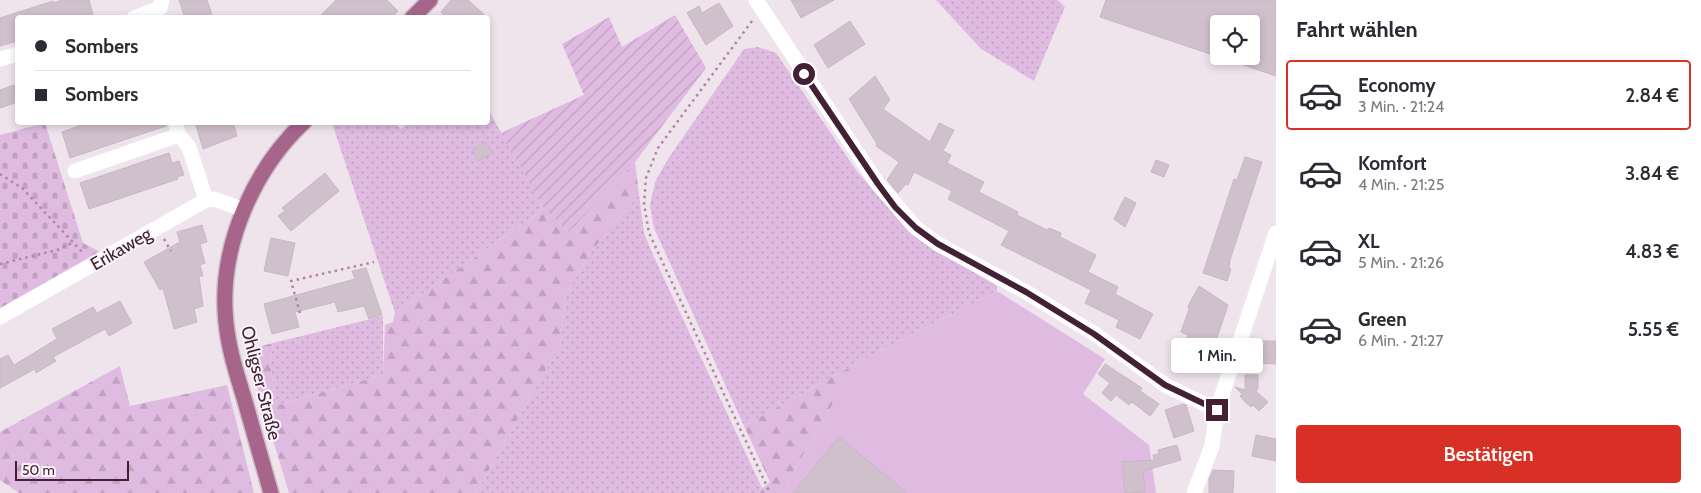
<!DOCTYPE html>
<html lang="de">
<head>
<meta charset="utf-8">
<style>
	:root { --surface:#fff; --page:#f7f7f7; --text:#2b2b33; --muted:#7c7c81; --line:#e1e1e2; --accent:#d93025 }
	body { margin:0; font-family:Cabin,sans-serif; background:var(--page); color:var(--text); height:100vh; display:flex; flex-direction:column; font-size:19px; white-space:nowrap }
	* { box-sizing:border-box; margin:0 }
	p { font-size:16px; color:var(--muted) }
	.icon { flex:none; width:28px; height:28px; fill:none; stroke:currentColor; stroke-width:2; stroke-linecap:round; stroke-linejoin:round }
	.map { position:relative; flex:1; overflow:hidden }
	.panel { display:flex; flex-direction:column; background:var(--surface); width:425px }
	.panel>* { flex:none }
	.banner { position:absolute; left:15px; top:15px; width:475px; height:110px; border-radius:5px; box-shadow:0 2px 8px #0003; display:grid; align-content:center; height:110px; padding:0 20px; background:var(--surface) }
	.controls { position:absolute; left:1210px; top:15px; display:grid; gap:10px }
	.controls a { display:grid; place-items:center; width:50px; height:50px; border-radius:5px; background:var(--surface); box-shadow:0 2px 8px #0003; font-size:25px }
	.scale { position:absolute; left:15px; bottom:12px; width:114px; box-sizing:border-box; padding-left:5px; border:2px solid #422135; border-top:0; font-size:14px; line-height:18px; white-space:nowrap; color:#422135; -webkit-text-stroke:4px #fbf5fa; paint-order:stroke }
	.end { position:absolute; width:22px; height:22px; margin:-11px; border:6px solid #422135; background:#fff; box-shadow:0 0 0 2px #fff }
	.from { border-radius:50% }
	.bubble { position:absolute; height:35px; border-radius:5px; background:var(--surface); box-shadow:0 2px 8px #0003; font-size:16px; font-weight:600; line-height:35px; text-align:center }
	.banner b { display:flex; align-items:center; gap:18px; height:48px; font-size:19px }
	.banner b+b { border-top:1px solid var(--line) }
	.banner i { width:12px; height:12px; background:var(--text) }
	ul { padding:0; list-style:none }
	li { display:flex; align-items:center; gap:15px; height:70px; margin:0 10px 8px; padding:0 10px; border:2px solid transparent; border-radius:5px }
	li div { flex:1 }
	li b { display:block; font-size:19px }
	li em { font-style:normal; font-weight:600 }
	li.on { border-color:var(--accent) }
	li>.icon { width:45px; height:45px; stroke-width:1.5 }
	h2 { padding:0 20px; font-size:22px; line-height:60px }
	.button { display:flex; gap:10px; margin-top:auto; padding:10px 20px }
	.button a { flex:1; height:58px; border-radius:5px; background:var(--accent); color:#fff; font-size:20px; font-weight:600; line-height:58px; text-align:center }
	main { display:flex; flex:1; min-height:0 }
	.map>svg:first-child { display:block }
	.grass { fill:url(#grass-dots) }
	.forest { fill:url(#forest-firs) }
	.cemetery { fill:url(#cemetery-stones) }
	.garden { fill:url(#garden-furrows) }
	.pitch { fill:#dfbbe1 }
	.building { fill:#d0c0cc; stroke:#c9b6c4 }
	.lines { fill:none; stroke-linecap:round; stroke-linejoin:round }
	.major-casing { stroke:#cac1c6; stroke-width:18 }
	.path { stroke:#b582a3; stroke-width:2.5; stroke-dasharray:2.5 4; stroke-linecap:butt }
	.minor { stroke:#fff; stroke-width:15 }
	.major { stroke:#a8658c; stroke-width:15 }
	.route { stroke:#422135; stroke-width:6 }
	.labels { text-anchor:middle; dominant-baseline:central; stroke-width:4; stroke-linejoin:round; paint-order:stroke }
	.street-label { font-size:18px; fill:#422135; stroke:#fbf5fa }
</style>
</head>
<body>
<main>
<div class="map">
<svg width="1276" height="493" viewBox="0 0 1276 493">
	<defs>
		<pattern id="grass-dots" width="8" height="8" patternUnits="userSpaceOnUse" patternTransform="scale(1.25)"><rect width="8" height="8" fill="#dfbbe1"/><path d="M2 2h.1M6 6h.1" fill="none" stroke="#c1a0c2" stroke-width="1.8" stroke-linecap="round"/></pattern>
		<pattern id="forest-firs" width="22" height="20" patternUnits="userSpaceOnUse" patternTransform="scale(1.25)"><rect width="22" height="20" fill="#dfbbe1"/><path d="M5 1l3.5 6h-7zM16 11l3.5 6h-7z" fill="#c1a0c2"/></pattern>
		<pattern id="cemetery-stones" width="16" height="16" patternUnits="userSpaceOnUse" patternTransform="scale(1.25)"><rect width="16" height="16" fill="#dfbbe1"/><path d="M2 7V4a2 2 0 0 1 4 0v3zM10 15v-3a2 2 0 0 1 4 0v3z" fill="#c1a0c2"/></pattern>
		<pattern id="garden-furrows" width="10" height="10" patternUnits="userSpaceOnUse" patternTransform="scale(1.25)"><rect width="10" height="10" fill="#dfbbe1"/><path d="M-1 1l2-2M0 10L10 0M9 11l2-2" fill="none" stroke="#c1a0c2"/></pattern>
	</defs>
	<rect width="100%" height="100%" fill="#efe4ec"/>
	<path class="grass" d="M936 0H1058L1065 7 1034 81 981 49Z
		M758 47 776 53 856 170 908 231 997 286V291L857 363 744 426 654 228 650 205 655 182 668 159 744 49Z
		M488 109 544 209 395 313 332 123H396L400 129 410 123 488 122Z
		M639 194 644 233 654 257 762 488 757 493H476L560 345 566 293 591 252Z
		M383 316V375L277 405 270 365 273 343Z"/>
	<path class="forest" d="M635 162 639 194 591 252 566 293 560 345 476 493H289L246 350 273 343 270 365 277 405 383 375 385 325 393 322 395 313 544 209 569 232Z
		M857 363 788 481 786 493H757L770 482 744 426Z
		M120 366 130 406 227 385 254 493H19L0 480V432Z"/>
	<path class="cemetery" d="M45 123 83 243 102 253 0 311V135Z"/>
	<path class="garden" d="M675 15 706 68 635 162 569 232 544 209 501 133 584 95 562 44 609 17 622 47Z"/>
	<path class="pitch" d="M997 291 1105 359 1083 394 1149 445 1156 493H786L788 481 857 363Z"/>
	<path class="building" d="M62 0H89L94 18H18L17 41 0 46V18L53 1V3Z
		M179 0H207L213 18H185Z
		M336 0H387L398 11 391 18H318Z
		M451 0H468L488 18H447L441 12Z
		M791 0H834L801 18Z
		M1106 0H1276V76L1223 58 1224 56H1251V24H1219V57L1100 17Z
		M719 3 733 26 706 45 687 13 699 6 702 13Z
		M850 21 865 44 828 68 814 45Z
		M875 76 890 100 883 109 930 142 939 123 954 130 943 151 951 155 947 163 984 182 979 192 1018 212 1017 215 1047 230 1049 228 1061 233 1060 237 1096 255 1088 272 1118 287 1115 294 1153 314 1140 339 1116 327 1119 320 1085 303 1091 290 1001 245 1009 231 948 199 952 191 914 172 908 185 906 184 898 193 887 180 899 162 876 146 877 144 849 99Z
		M14 85 18 102 0 108V90Z
		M90 122H166V126L70 158 62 132Z
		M195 122H233L237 136 203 149Z
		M486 142 493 153 478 161 472 149Z
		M169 153 172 163 179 161 184 175 177 177 178 179 89 209 80 183Z
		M1245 157 1262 162 1230 260 1229 268 1231 269 1227 281 1203 273 1234 179 1237 180Z
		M1156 160 1169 165 1164 177 1151 172Z
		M325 173 339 191 291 231 278 216 285 211 282 208Z
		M1125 197 1136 203 1125 227 1114 219Z
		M202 225 207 242 200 244 205 263 200 265 203 276H199L203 306 194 309 197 322 174 329 163 288 160 290 144 262 180 242 177 232Z
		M271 238 295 243 288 276 264 271Z
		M366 268 382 315 369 319 364 306 338 312 335 302 295 312 299 327 272 334 264 304 355 279 352 271Z
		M1199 286 1228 305 1206 370 1179 361 1188 335 1181 332 1189 309 1188 306Z
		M120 301 132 323 109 336 105 329 53 357 56 361 36 373 35 369 0 388V359L8 355 14 365 57 339 52 329 93 307 97 313Z
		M1259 341H1276V364L1258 363Z
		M1105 364 1142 388 1140 391 1159 404 1150 416 1132 402 1129 405 1116 395 1111 401 1102 393 1110 383 1098 374Z
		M1245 375H1258V388L1256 391 1268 402 1259 411 1253 405 1251 407 1245 402 1240 396 1242 394 1235 387 1245 390Z
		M1183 404 1186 405 1194 431 1174 438 1165 410Z
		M1256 435 1276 439V461L1252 456Z
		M839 437 907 493H793Z
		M1177 445 1181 460 1143 471 1145 492 1125 493 1122 462 1154 460 1153 455 1159 454 1158 450Z
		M1213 470 1234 471 1233 493H1209V479Z"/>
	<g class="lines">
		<defs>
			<path id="major" d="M412 18 430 0
				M271 493C262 461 253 430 244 398 235 369 226 340 225 309 222 241 255 168 304 122"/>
		</defs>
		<use href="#major" class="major-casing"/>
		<path class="path" d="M752 21 658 148 646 178 644 204 649 233 770 493
			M0 174 22 188 84 254
			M164 239 171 251
			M0 264 57 250 74 242
			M300 313 291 281 374 262"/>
		<path class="minor" d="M756 0 878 184 916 228 938 244 1026 292 1095 334 1165 385 1217 410
			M134 18 160 8 162 0
			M0 59 18 54
			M175 122 179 135 189 147 206 200
			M75 171 179 135
			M0 317 206 200 214 199 244 210
			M1194 493 1212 446 1217 410 1276 233"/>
		<use href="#major" class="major"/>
	</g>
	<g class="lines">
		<path class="route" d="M804 74 878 184 895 207 916 228 938 244 1026 292 1094 334 1165 385 1217 410"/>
	</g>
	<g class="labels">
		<g class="street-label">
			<text transform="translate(121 249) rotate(-30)">Erikaweg</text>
			<text transform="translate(261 383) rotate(76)">Ohligser Straße</text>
		</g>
	</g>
</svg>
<div class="controls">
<a><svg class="icon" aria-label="locate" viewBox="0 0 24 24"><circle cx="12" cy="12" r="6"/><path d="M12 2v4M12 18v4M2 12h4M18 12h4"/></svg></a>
</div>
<div class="scale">50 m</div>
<i class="end from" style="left:804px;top:74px"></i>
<i class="end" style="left:1217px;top:410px"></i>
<div class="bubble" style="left:1171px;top:338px;width:92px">1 Min.</div>
<div class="banner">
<b><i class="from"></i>Sombers</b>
<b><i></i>Sombers</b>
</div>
</div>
<section class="panel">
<h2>Fahrt wählen</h2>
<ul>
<li class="on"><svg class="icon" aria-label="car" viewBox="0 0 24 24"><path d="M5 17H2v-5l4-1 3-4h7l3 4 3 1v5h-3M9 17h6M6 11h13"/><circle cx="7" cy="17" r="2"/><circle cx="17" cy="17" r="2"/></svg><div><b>Economy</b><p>3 Min. · 21:24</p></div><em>2.84 €</em></li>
<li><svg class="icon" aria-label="car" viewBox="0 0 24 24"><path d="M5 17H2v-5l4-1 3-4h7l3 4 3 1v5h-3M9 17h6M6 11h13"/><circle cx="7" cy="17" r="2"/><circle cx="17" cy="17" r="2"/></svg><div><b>Komfort</b><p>4 Min. · 21:25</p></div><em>3.84 €</em></li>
<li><svg class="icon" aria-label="car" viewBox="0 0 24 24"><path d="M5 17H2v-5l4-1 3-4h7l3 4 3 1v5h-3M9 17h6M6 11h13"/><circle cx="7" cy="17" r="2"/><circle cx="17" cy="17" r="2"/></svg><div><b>XL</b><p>5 Min. · 21:26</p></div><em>4.83 €</em></li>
<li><svg class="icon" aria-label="car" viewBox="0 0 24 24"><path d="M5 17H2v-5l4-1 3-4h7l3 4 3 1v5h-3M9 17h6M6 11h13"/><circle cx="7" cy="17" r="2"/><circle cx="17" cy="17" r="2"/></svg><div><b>Green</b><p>6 Min. · 21:27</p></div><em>5.55 €</em></li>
</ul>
<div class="button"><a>Bestätigen</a></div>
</section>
</main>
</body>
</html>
